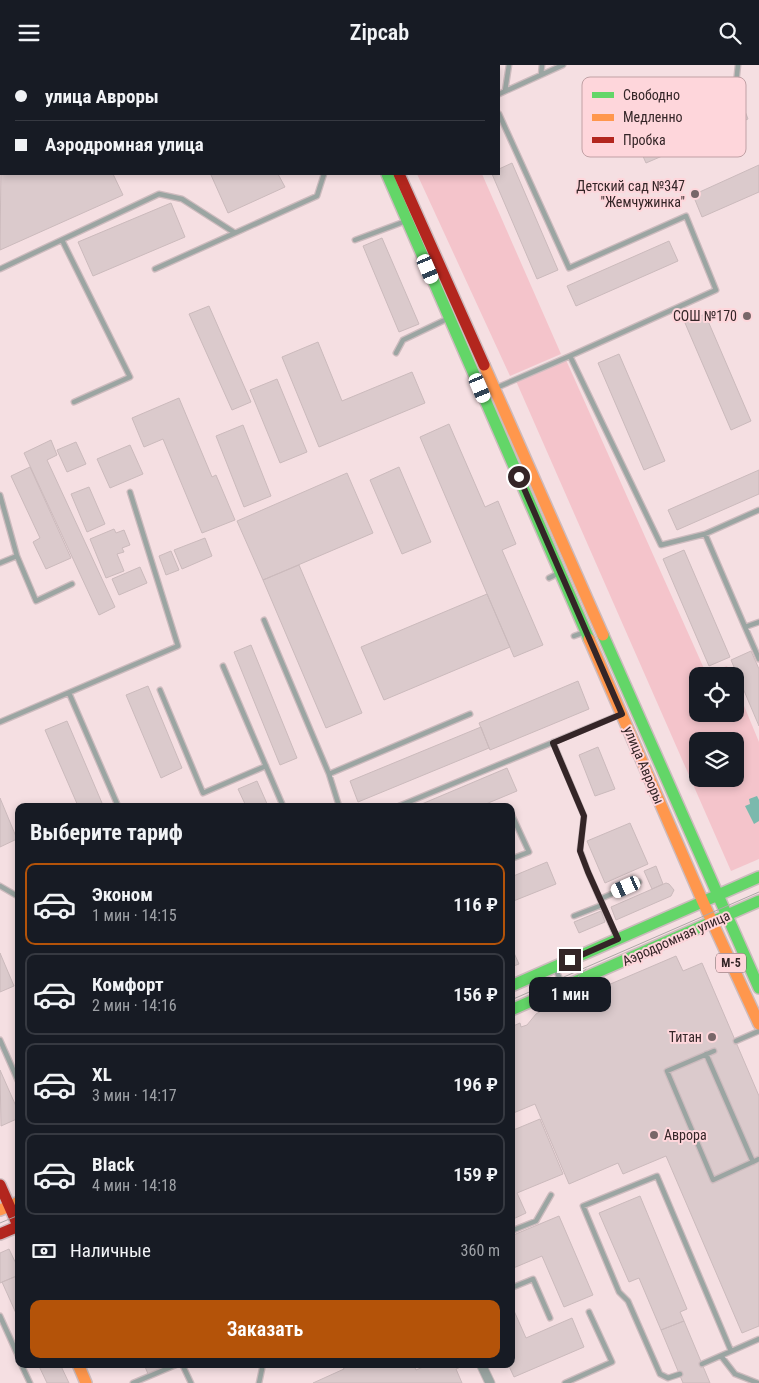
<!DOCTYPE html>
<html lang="ru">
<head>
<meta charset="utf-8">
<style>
	:root { --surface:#171b24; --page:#242831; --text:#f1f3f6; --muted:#9ea1a6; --line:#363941; --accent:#b45309 }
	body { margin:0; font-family:"Roboto Condensed",sans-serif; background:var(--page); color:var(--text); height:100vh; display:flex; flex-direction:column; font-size:19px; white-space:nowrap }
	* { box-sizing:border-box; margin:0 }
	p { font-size:16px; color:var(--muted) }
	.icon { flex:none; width:28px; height:28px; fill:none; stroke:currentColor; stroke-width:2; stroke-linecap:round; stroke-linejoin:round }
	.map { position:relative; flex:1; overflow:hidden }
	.side { position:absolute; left:15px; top:738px; width:500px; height:565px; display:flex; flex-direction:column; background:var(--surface); border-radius:10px; box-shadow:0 2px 8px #0003 }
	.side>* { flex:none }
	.hud { position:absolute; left:0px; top:0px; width:500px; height:110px; box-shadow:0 2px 8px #0003; display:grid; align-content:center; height:110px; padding:0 15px; background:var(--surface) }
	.fabs { position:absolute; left:689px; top:602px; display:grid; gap:10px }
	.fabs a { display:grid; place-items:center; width:55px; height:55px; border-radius:10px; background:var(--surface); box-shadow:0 2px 8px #0003; font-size:25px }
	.end { position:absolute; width:22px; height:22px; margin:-11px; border:6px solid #342527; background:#fff; box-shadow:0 0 0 2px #fff }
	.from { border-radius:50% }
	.bubble { position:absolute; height:35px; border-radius:10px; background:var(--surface); box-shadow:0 2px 8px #0003; font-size:16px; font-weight:600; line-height:35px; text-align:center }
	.car { position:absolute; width:15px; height:30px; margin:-15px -8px; border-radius:6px; box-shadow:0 0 4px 1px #0007; background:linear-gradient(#fff 24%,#345 0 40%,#fff 0 76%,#345 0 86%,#fff 0) }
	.hud b { display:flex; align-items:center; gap:18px; height:48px; font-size:19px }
	.hud b+b { border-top:1px solid var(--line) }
	.hud i { width:12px; height:12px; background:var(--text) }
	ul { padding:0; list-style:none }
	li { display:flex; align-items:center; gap:15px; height:82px; margin:0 10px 8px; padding:0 5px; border:2px solid var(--line); border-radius:10px }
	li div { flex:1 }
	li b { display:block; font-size:19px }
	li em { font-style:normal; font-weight:600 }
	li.current { border-color:var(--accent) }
	li>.icon { width:45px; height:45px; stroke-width:1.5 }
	h2 { padding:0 15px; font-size:22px; line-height:60px }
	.pay { display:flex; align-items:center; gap:12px; height:55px; padding:0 15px; font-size:19px }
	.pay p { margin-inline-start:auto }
	.button { display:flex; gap:10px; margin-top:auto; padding:10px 15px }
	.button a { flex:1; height:58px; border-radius:10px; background:var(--accent); color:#fff; font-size:20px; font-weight:600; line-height:58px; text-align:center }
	header { display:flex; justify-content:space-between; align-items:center; height:65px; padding:0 15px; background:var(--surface); font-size:22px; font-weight:600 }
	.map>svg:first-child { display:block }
	.green { fill:#f4c4cb; fill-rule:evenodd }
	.water { fill:#7bb9ad }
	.building { fill:#dbcacc; stroke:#cbbabc }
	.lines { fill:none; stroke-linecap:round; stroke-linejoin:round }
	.lane-casing { stroke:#cdbbbe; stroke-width:7 }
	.street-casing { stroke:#cdbbbe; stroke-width:11 }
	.fast-casing { stroke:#cdbbbe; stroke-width:14 }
	.slow-casing { stroke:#cdbbbe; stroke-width:14 }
	.jam-casing { stroke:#cdbbbe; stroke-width:14 }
	.lane { stroke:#9ba5a2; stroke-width:4.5 }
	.street { stroke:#9ba5a2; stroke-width:9 }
	.fast { stroke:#63d668; stroke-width:11 }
	.slow { stroke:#ff974d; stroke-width:11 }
	.jam { stroke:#b3261e; stroke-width:11 }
	.tram { stroke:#aea8a8; stroke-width:1 }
	.route { stroke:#342527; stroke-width:6 }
	.poi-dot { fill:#786668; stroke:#fed6db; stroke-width:2 }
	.labels { text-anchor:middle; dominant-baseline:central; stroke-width:4; stroke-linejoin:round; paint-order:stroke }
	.shield { fill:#fed6db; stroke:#715a5d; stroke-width:1 }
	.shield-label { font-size:12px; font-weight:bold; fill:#342527 }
	.poi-label { font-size:14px; fill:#342527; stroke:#fed6db; text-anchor:end }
	.street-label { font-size:14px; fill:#342527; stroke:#fed6db }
	.key { fill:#fed6db; stroke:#c1a1a5; stroke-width:1 }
	.key-label { font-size:14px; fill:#342527 }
</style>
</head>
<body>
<header><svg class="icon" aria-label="menu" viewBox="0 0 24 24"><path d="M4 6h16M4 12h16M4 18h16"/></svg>Zipcab<svg class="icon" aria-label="search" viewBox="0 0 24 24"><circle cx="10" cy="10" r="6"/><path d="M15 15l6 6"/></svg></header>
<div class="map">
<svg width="759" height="1318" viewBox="0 0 759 1318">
	<rect width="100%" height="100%" fill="#f5dfe2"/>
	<path class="green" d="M417 109H482L561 289 510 311Z
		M566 295 706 608 727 601 732 611H698V649H735V619L759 677V794L731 806 516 316ZM698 676H735V714H698Z"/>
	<path class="water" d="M757 731 759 735V756L754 759 745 741 750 739 749 734Z"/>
	<path class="building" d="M740 33 748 54 646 98 637 78Z
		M1 97V109H113L123 130 0 185Z
		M512 98 558 205 537 214 492 109H499V104Z
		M759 100V127L702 152 693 130Z
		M213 109H278L285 122 228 148 211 110Z
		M171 138 185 172 93 211 78 177Z
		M382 173 419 259 399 267 363 181Z
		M669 176 678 196 576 241 567 221Z
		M209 241 251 337 232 345 189 249Z
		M705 249 751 356 731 365 685 258Z
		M318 277 342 336 412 307 425 338 319 382 282 292Z
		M619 289 665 396 644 405 598 298Z
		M277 314 307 387 280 398 250 325Z
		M179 333 212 412 216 410 235 455 202 468 163 374 144 382 132 353Z
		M449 359 485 442 498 436 516 479 502 485 543 580 514 592 420 372Z
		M243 360 271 431 244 442 216 371Z
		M51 375 57 390 47 395 115 542 99 550 24 388Z
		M76 377 86 399 67 407 57 385Z
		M130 380 143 409 110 423 97 394Z
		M30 402 71 493 46 504 33 477 40 473 11 411Z
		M399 402 431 477 402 489 370 415Z
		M759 405V429L677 465 668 445Z
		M347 408 373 468 263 515 237 456Z
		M89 422 105 459 87 467 71 429Z
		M114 464 116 468 124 465 130 480 122 483 124 487 117 489 124 506 106 513 90 474Z
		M205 473 212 491 182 504 174 485Z
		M684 485 730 592 709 601 663 494Z
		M171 486 179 505 166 510 159 491Z
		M299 500 362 648 326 663 263 515Z
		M140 502 147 518 119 530 112 514Z
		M487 529 510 582 384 635 361 582Z
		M251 580 297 693 280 700 234 587Z
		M751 586 759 604V661L731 595Z
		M578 616 589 644 490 685 479 658Z
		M148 621 182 703 161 713 126 630Z
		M67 656 102 738 95 741H78L45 665Z
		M481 662 489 683 358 737 350 716Z
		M598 682 615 724 595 731 579 690Z
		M507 703 517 726 481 741H417Z
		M257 716 268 741H246L238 724Z
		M0 733 17 774 0 782Z
		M630 758 648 799 605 818 587 776Z
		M547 797 556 819 511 837V812Z
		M656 801 663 819 652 824 644 806Z
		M666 818 669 819 674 825 671 831 616 855 611 842Z
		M601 846 605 857 579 868 574 857Z
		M0 888 14 921 0 927Z
		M514 888 519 899 511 902V889Z
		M676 891 683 906 702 898 759 1031V1261L742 1268 666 1091 623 1109 618 1098 569 1119 535 1039 511 1049V962L520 958 521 962 527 960 536 949 541 946 551 944 561 945 568 942 566 938Z
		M0 1005 19 1048V1053L1 1061Z
		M540 1054 563 1109 517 1128 526 1148 511 1155V1066Z
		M640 1131 687 1244 680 1247 684 1256 661 1265 639 1213 629 1217 599 1148Z
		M559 1151 593 1230 564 1242 542 1191 511 1204V1171Z
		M9 1184 19 1205V1210L0 1218V1188Z
		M19 1210V1255L2 1217Z
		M511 1239 526 1273 572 1253 584 1282 514 1312 508 1299H511Z
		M684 1256 710 1318H683L661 1265Z
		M38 1299H60L69 1318H47Z
		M144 1299H171L148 1309Z
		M342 1299H413L416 1305 423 1302 422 1299H462L463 1301 456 1304 462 1318H313L344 1304Z"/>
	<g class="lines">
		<defs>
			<path id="lane" d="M422 0V1
				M541 10 542 0
				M505 26 509 0
				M499 29 563 0
				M499 49 569 203 686 151 716 225 570 291 661 480 705 469 759 445
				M598 84 736 19 738 0
				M62 175 130 312 74 337
				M355 175 406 156
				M0 204 159 129 182 134 235 168 317 131 324 109
				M155 204 235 168
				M396 288 403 275 447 254
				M496 323 570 291
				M0 430 17 491 0 498
				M705 469 745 562 759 557
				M17 491 36 536 72 519
				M549 513 559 508
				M264 555 329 709 339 741
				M745 562 759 594
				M574 571 585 567
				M223 601 283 741
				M160 625 203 728 266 701
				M69 628 118 741
				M0 657 178 581 130 427
				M553 677 584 751 580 785 588 807 617 873
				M329 709 470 649
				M399 741 619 650
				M511 748 529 787 511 794
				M0 821 19 832
				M600 834 639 817
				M574 851 602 840
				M555 903 570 936
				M0 975 19 1018
				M736 976 759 966
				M714 986 667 1006 713 1115 759 1094
				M706 989 753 1097
				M511 1166 536 1156 551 1130
				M511 1223 533 1214 550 1253
				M0 1251 19 1293
				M721 1291 735 1309 758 1318
				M21 1299 30 1318
				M182 1299 191 1318
				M702 1299 759 1274
				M680 1309 668 1313 660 1309 628 1236 619 1227 583 1141 657 1111 731 1286
				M133 1318 178 1299
				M259 1318 262 1304
				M565 1318 612 1297 589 1247"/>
			<path id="street" d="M95 0V1
				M481 1299 490 1318"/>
			<path id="fast" d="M340 0V1
				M387 109 589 574
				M603 570 759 923
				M511 921 759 812
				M511 945 759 836"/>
			<path id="slow" d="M351 0 352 1
				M484 300 603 570
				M589 574 703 837 759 959
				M0 1145 19 1137
				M78 1299 86 1318"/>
			<path id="jam" d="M152 1 155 0
				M0 68H1
				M399 109 484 300
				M0 1120 19 1163
				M0 1169 19 1161"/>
		</defs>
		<use href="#lane" class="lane-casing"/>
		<use href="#street" class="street-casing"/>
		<use href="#fast" class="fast-casing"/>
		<use href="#slow" class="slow-casing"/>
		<use href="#jam" class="jam-casing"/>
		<use href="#lane" class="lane"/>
		<use href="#street" class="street"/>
		<use href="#fast" class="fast"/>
		<use href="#slow" class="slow"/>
		<use href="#jam" class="jam"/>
		<path class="tram" d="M545 920 559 924 573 935
			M574 934C572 921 575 912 586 904
			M511 935 759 827
			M0 1158 19 1150"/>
	</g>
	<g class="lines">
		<path class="route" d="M519 412 622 649 553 678 584 751 580 786 588 807 618 874 570 895"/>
	</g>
	<g class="poi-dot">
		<circle cx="695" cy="129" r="5"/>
		<circle cx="747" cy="251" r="5"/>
		<circle cx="712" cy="972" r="5"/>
		<circle cx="654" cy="1070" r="5"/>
	</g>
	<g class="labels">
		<rect class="shield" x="716" y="888.5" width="30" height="19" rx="4"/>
		<g class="shield-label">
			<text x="731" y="898">М-5</text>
		</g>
		<g class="poi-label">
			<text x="685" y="121">Детский сад №347<tspan x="685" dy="16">"Жемчужинка"</tspan></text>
			<text x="737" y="251">СОШ №170</text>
			<text x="702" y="972">Титан</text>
			<text x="664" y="1070" text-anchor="start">Аврора</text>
		</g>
		<g class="street-label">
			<text transform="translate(644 700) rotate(67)">улица Авроры</text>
			<text transform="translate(676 873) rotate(-24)">Аэродромная улица</text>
		</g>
	</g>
	<rect x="582" y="12" width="164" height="80" rx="8" class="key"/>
	<rect x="592" y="27" width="22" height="6" fill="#63d668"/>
	<rect x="592" y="49" width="22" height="7" fill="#ff974d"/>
	<rect x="592" y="72" width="22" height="6" fill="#b3261e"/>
	<g class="key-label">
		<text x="623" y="35">Свободно</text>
		<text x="623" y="57">Медленно</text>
		<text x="623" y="80">Пробка</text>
	</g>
</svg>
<div class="fabs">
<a><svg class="icon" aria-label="locate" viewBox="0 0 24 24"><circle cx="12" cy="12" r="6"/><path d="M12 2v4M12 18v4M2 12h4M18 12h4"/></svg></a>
<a><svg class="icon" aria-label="layers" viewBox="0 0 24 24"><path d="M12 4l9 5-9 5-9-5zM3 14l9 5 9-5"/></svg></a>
</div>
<i class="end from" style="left:519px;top:412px"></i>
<i class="end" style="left:570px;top:895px"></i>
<div class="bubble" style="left:529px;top:912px;width:82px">1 мин</div>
<i class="car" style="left:428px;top:204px;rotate:157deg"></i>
<i class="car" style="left:480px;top:323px;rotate:157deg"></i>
<i class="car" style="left:626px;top:822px;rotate:246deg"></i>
<div class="hud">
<b><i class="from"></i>улица Авроры</b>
<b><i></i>Аэродромная улица</b>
</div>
<section class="side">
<h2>Выберите тариф</h2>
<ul>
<li class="current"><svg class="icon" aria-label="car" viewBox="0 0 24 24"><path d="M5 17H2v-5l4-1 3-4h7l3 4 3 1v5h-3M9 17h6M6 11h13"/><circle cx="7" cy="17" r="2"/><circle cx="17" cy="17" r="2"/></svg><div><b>Эконом</b><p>1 мин · 14:15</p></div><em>116 ₽</em></li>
<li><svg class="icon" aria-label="car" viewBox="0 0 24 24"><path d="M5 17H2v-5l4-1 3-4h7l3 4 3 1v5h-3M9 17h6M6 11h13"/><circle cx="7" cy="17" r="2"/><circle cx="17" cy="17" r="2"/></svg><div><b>Комфорт</b><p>2 мин · 14:16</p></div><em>156 ₽</em></li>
<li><svg class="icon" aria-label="car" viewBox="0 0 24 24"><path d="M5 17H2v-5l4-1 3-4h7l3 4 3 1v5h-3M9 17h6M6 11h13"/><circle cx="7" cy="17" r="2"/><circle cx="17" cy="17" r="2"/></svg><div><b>XL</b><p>3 мин · 14:17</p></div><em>196 ₽</em></li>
<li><svg class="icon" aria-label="car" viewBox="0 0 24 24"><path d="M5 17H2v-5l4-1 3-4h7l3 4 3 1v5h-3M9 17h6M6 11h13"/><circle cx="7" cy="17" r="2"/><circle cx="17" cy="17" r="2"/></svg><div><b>Black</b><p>4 мин · 14:18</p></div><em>159 ₽</em></li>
</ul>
<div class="pay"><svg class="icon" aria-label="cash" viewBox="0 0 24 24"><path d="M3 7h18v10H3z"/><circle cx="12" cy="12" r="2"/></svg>Наличные<p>360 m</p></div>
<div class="button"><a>Заказать</a></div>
</section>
</div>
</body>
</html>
